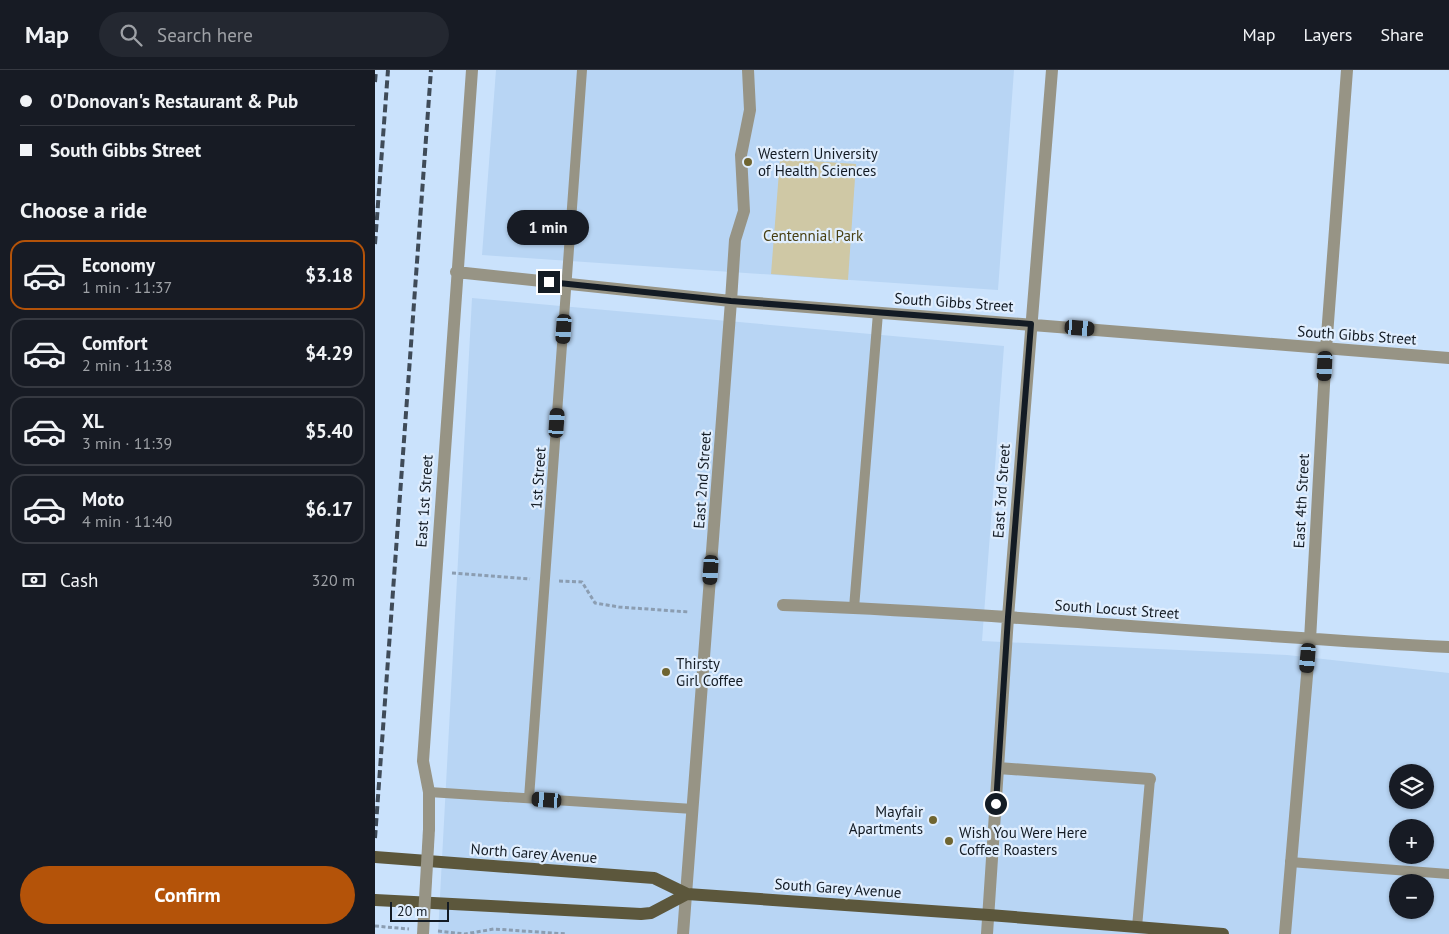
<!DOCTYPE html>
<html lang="en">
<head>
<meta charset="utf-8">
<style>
	:root { --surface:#171b24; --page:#242831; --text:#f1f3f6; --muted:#9ea1a6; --line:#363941; --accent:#b45309 }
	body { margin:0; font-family:"PT Sans",sans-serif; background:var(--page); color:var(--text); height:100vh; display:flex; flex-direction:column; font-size:19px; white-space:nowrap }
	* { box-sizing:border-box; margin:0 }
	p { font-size:16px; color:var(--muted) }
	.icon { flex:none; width:28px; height:28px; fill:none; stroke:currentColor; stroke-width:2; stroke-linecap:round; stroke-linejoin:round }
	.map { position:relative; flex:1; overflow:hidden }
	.panel { display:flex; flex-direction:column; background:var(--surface); width:375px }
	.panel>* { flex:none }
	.guide { display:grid; align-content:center; height:110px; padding:0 20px; background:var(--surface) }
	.buttons { position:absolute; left:1014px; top:694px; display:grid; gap:10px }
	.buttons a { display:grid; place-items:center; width:45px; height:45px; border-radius:50%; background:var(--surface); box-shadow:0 1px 4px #0004; font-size:25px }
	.scale { position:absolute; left:15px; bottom:12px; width:59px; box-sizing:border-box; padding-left:5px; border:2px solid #131b24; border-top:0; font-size:14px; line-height:18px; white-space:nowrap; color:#131b24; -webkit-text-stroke:4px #e0eefe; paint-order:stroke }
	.end { position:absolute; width:22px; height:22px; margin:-11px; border:6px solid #131b24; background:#fff; box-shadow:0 0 0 2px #fff }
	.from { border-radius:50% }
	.bubble { position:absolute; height:35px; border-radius:18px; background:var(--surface); box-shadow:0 1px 4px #0004; font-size:16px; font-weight:700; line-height:35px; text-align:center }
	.car { position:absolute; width:15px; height:30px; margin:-15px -8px; border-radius:6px; box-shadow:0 0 4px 1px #0007; background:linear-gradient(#222 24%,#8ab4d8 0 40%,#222 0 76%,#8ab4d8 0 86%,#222 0) }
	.guide b { display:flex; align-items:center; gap:18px; height:48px; font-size:19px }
	.guide b+b { border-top:1px solid var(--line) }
	.guide i { width:12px; height:12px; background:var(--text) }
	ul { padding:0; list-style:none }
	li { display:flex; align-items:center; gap:15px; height:70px; margin:0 10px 8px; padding:0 10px; border:2px solid var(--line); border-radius:15px }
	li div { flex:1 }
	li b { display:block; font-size:19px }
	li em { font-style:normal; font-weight:700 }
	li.selected { border-color:var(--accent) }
	li>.icon { width:45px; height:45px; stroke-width:1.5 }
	h2 { padding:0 20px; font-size:22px; line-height:60px }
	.pay { display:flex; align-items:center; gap:12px; height:55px; padding:0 20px; font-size:19px }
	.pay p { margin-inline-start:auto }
	.cta { display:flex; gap:10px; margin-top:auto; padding:10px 20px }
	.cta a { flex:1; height:58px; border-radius:30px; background:var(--accent); color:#fff; font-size:20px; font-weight:700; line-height:58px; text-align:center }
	header { display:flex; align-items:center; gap:30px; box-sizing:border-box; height:70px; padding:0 25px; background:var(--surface); border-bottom:1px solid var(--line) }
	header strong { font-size:24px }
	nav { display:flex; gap:28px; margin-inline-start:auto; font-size:18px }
	.search { width:350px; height:45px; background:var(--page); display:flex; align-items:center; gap:12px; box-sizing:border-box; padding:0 18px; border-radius:28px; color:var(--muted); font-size:19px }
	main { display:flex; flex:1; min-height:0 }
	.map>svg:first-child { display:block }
	.built { fill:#b8d5f4; fill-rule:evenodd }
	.green { fill:#cfc8a5 }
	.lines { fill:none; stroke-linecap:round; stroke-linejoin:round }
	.path { stroke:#8b9db1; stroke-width:3; stroke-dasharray:4 2.5; stroke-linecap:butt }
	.lane { stroke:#979485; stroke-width:10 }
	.street { stroke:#979485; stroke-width:12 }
	.primary { stroke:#5c573c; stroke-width:12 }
	.rail { stroke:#3f4b58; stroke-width:4; stroke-dasharray:8 4; stroke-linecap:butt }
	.street-bridge { stroke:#979485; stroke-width:12 }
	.route { stroke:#131b24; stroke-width:6 }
	.poi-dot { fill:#6f6531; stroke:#e0eefe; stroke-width:2 }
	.labels { text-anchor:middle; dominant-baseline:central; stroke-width:4.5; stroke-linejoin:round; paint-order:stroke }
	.poi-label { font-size:15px; fill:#131b24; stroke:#e0eefe; text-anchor:start }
	.park-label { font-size:15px; fill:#473f12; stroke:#e0eefe }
	.street-label { font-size:15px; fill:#131b24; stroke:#e0eefe }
</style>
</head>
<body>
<header>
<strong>Map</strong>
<div class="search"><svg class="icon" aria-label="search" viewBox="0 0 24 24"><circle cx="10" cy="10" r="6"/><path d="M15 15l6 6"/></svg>Search here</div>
<nav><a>Map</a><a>Layers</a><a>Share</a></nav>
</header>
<main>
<section class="panel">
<div class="guide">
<b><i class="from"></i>O'Donovan's Restaurant &amp; Pub</b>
<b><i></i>South Gibbs Street</b>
</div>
<h2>Choose a ride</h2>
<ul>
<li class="selected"><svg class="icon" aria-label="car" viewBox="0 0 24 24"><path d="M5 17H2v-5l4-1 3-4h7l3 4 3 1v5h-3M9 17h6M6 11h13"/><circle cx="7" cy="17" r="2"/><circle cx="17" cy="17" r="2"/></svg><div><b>Economy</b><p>1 min · 11:37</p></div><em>$3.18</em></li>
<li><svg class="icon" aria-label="car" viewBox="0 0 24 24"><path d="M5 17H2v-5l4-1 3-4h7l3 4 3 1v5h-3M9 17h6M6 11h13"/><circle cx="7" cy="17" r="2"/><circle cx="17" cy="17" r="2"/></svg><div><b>Comfort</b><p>2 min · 11:38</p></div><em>$4.29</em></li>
<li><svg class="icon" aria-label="car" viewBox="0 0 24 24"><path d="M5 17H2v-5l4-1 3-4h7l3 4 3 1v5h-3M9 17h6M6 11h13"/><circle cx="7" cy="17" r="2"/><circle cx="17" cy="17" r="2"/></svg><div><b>XL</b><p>3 min · 11:39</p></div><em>$5.40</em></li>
<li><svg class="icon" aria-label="car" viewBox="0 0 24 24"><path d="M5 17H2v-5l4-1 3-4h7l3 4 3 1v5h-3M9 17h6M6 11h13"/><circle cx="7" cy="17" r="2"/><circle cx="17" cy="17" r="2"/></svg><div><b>Moto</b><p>4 min · 11:40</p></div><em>$6.17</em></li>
</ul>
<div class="pay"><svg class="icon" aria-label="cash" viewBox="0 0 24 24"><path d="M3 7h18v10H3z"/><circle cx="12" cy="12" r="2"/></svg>Cash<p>320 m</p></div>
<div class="cta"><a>Confirm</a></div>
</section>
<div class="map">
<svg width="1074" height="864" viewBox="0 0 1074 864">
	<rect width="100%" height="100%" fill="#cae2fc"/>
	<path class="built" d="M121 0H639L623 220 107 185Z
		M97 228 629 276 607 571 912 585 1074 603V864H63ZM1022 702H1050V730H1022ZM1022 758H1050V785H1022ZM1022 812H1050V840H1022Z"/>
	<path class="green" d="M405 89 481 94 473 210 396 204Z"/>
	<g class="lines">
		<path class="path" d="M77 503 155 509
			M184 511 207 512 220 533 244 537 314 542
			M0 856 34 859
			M63 861 90 864 119 859 192 864"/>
		<path class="lane" d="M479 538 503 243
			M54 722 318 739
			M154 728 207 0
			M915 792 1074 804
			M762 857 775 709"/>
		<path class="street" d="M81 202 356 231 1074 288
			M408 535C631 543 852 566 1074 577
			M623 698 775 709
			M54 759V722L48 691 97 0
			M308 864 356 231 360 170 369 141 366 85 375 40 373 0
			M612 864 633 547 677 0
			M910 864 935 570 951 279 972 0"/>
		<path class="primary" d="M0 787 279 808 312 824
			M0 830 266 844 276 843 312 824 614 845 848 864"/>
		<path class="rail" d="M0 12 1 0
			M0 174 13 0
			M0 768 56 0"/>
		<path class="street-bridge" d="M48 864 54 759"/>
	</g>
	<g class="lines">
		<path class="route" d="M174 212 356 231 656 254 633 547 621 734"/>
	</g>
	<g class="poi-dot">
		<circle cx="373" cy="92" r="5"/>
		<circle cx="291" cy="602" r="5"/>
		<circle cx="558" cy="750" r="5"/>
		<circle cx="574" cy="771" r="5"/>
	</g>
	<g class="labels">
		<g class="poi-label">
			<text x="383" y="83">Western University<tspan x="383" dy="17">of Health Sciences</tspan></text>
			<text x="301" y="593">Thirsty<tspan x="301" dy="17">Girl Coffee</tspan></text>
			<text x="548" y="741" text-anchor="end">Mayfair<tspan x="548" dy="17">Apartments</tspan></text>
			<text x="584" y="762">Wish You Were Here<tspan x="584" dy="17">Coffee Roasters</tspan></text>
		</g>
		<g class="park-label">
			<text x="438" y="165">Centennial Park</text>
		</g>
		<g class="street-label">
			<text transform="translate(579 232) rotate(4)">South Gibbs Street</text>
			<text transform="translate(982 265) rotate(4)">South Gibbs Street</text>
			<text transform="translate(163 408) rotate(-86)">1st Street</text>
			<text transform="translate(327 410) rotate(-86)">East 2nd Street</text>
			<text transform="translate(626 421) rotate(-86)">East 3rd Street</text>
			<text transform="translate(49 431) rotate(-86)">East 1st Street</text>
			<text transform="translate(926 431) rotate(-87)">East 4th Street</text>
			<text transform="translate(742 539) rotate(4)">South Locust Street</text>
			<text transform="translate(159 783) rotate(4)">North Garey Avenue</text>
			<text transform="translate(463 818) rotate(4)">South Garey Avenue</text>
		</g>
	</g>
</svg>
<div class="buttons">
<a><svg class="icon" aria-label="layers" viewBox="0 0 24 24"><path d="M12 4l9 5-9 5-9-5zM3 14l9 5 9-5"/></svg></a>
<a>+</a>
<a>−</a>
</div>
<div class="scale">20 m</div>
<i class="end from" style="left:621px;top:734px"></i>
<i class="end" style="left:174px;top:212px"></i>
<div class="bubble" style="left:132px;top:140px;width:82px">1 min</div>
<i class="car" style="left:705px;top:258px;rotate:95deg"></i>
<i class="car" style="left:189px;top:259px;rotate:184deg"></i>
<i class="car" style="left:950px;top:296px;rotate:183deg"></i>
<i class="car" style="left:182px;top:353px;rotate:4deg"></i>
<i class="car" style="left:336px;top:500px;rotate:184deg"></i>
<i class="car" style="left:933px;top:588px;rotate:185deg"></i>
<i class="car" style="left:172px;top:730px;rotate:274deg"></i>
</div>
</main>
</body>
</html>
